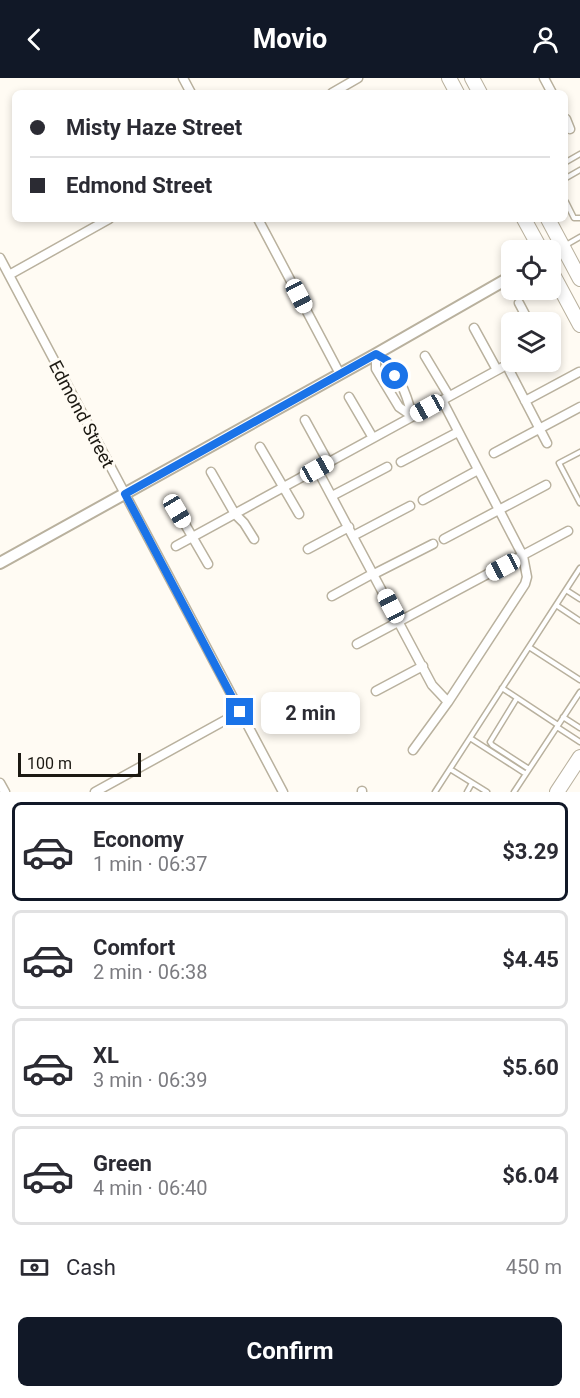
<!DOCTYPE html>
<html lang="en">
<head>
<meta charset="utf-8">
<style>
	:root { --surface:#fff; --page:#f2f2f3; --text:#2b2b33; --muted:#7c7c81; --line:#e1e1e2; --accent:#111827 }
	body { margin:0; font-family:Roboto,sans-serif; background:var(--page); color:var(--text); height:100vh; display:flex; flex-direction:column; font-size:22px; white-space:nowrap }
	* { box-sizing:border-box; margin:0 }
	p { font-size:20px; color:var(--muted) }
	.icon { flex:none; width:33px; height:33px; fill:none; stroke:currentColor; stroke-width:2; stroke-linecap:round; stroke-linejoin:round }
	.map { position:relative; height:714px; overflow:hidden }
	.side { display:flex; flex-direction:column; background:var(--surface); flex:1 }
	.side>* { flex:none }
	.guide { position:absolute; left:12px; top:12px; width:556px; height:132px; border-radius:9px; box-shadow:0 3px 9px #0003; display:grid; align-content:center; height:132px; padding:0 18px; background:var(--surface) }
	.tools { position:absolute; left:501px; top:162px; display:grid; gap:12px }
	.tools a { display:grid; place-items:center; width:60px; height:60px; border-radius:9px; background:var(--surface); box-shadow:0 3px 9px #0003; font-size:30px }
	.scale { position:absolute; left:18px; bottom:15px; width:123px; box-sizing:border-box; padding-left:6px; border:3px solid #1c1912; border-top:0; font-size:16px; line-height:21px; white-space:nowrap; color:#1c1912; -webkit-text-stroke:4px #fffbf3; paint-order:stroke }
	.end { position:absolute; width:27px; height:27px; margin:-14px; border:8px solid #1a73e8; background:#fff; box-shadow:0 0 0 3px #fff }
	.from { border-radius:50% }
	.bubble { position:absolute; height:42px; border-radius:9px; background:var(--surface); box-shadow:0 3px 9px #0003; font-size:20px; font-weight:700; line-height:42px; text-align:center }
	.car { position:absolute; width:18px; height:36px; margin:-18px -9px; border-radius:8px; box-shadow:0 0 4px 2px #0007; background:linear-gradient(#fff 24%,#345 0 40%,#fff 0 76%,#345 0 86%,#fff 0) }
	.guide b { display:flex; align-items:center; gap:21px; height:57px; font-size:22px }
	.guide b+b { border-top:2px solid var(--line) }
	.guide i { width:15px; height:15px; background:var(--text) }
	ul { padding:10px 0 0; list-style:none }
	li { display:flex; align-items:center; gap:18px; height:99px; margin:0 12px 9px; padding:0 6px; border:3px solid var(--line); border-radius:9px }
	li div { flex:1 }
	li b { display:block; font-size:22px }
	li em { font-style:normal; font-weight:700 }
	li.active { border-color:var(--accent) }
	li>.icon { width:54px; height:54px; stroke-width:1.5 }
	.pay { display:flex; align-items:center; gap:15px; height:66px; padding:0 18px; font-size:22px }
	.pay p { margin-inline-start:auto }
	.primary-button { display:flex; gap:12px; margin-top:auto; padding:12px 18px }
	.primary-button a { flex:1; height:69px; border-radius:9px; background:var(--accent); color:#fff; font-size:24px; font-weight:700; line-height:69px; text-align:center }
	header { display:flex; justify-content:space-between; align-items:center; height:78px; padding:0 18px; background:var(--accent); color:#fff; font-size:27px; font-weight:700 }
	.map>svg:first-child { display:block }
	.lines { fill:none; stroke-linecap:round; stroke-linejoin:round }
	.service-casing { stroke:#b9b19e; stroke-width:7 }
	.minor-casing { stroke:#b9b19e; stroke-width:11 }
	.tertiary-casing { stroke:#b9b19e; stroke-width:14 }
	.primary-casing { stroke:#b9b19e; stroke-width:16 }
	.trunk-casing { stroke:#b9b19e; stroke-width:16 }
	.service { stroke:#fff; stroke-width:4 }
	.minor { stroke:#fff; stroke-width:8 }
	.tertiary { stroke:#fff; stroke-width:10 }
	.primary { stroke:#fff; stroke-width:14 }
	.trunk { stroke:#fff; stroke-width:14 }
	.route { stroke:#1a73e8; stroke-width:8 }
	.labels { text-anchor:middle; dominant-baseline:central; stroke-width:6; stroke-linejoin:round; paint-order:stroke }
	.street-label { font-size:18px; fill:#1c1912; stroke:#fffbf3 }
</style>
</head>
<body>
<header><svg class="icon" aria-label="back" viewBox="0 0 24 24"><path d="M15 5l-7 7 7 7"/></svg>Movio<svg class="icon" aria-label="person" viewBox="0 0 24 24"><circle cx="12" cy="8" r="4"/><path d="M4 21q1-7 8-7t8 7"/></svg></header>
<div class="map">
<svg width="580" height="714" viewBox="0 0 580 714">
	<rect width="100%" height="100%" fill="#fffbf3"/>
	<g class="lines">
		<defs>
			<path id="service" d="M566 84 580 76
				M566 100 580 92
				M566 124 574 140H580
				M566 167 580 159
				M580 374 559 385 580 425
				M566 512 580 521
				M556 527 580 543
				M529 569 580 602
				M502 610 558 647
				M517 620 490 664 492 667 529 691
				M563 639 580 650
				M557 649 580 664
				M470 660 526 696
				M450 691 487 714
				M435 714 580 490
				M467 714 472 705
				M514 714 580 614"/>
			<path id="minor" d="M183 0 191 15
				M544 0 552 15
				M332 15 358 0
				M566 41 570 51
				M258 141 340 296
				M0 180 283 714
				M9 197 109 141
				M519 225 529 244
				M474 250 497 292
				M550 262 553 260
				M376 276V291L399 329 412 338
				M376 276C396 288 407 316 412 338
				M425 278 449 318
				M506 286 547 365
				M349 319 373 360
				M525 323 579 294
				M305 342 328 384
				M260 369 299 436
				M494 375 580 329
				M401 384 458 354
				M317 391 432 607 448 624
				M211 394 235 436 244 445 254 461
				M332 418 387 389
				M171 422 208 486
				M423 422 478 392
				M353 458 410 428
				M444 461 546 407
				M176 468 512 284
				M308 471 349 449
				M374 496 433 466
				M332 518 374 495
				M357 566 568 453
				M376 613 423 588
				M413 672 448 624 525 506 527 499 523 478 442 322
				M0 705 5 714
				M362 713V714
				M95 714 240 634"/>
			<path id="tertiary" d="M550 176 563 169
				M0 485 376 276 512 198"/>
			<path id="primary" d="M449 0 457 15
				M472 0 480 15
				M524 141 541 172
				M548 141 580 201
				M550 191 580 247"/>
			<path id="trunk" d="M557 714 580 679"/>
		</defs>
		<use href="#service" class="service-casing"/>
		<use href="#minor" class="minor-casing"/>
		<use href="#tertiary" class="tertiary-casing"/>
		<use href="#primary" class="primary-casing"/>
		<use href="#trunk" class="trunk-casing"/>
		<use href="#service" class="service"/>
		<use href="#minor" class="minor"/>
		<use href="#tertiary" class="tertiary"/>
		<use href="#primary" class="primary"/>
		<use href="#trunk" class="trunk"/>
	</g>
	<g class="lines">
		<path class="route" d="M240 634 125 416 376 276 388 283 395 298"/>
	</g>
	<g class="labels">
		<g class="street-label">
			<text transform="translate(82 336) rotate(62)">Edmond Street</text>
		</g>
	</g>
</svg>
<div class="tools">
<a><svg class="icon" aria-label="locate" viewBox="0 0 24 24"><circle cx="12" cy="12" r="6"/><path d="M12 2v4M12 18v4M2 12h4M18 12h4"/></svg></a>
<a><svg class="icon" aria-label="layers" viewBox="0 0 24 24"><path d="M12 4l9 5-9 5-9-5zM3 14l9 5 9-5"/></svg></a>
</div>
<div class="scale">100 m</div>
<i class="end from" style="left:395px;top:298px"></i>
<i class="end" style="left:240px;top:634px"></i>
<div class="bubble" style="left:261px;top:614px;width:99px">2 min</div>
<i class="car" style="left:299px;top:218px;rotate:152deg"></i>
<i class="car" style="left:427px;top:330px;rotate:241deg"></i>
<i class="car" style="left:317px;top:391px;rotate:61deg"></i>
<i class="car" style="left:177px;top:433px;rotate:149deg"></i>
<i class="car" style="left:503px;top:489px;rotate:242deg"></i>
<i class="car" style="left:391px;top:528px;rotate:332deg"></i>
<div class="guide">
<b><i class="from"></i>Misty Haze Street</b>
<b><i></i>Edmond Street</b>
</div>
</div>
<section class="side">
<ul>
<li class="active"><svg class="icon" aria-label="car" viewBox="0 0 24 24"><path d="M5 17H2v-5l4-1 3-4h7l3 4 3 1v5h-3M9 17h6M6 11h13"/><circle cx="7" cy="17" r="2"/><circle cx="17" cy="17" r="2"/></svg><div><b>Economy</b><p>1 min · 06:37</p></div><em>$3.29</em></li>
<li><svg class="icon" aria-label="car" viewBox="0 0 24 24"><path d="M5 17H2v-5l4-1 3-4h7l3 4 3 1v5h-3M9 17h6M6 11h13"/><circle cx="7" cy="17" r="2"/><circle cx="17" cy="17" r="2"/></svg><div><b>Comfort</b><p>2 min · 06:38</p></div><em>$4.45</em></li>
<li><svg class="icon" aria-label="car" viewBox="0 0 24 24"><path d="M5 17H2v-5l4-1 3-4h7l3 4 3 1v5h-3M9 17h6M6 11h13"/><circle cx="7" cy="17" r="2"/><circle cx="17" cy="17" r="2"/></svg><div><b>XL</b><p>3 min · 06:39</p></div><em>$5.60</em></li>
<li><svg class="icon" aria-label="car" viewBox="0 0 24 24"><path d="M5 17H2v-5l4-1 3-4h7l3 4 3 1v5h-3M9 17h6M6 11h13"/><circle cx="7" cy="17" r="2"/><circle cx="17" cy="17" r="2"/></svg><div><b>Green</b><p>4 min · 06:40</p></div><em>$6.04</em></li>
</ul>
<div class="pay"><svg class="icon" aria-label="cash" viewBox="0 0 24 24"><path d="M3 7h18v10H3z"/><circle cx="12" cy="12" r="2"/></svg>Cash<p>450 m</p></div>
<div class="primary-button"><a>Confirm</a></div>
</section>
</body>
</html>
